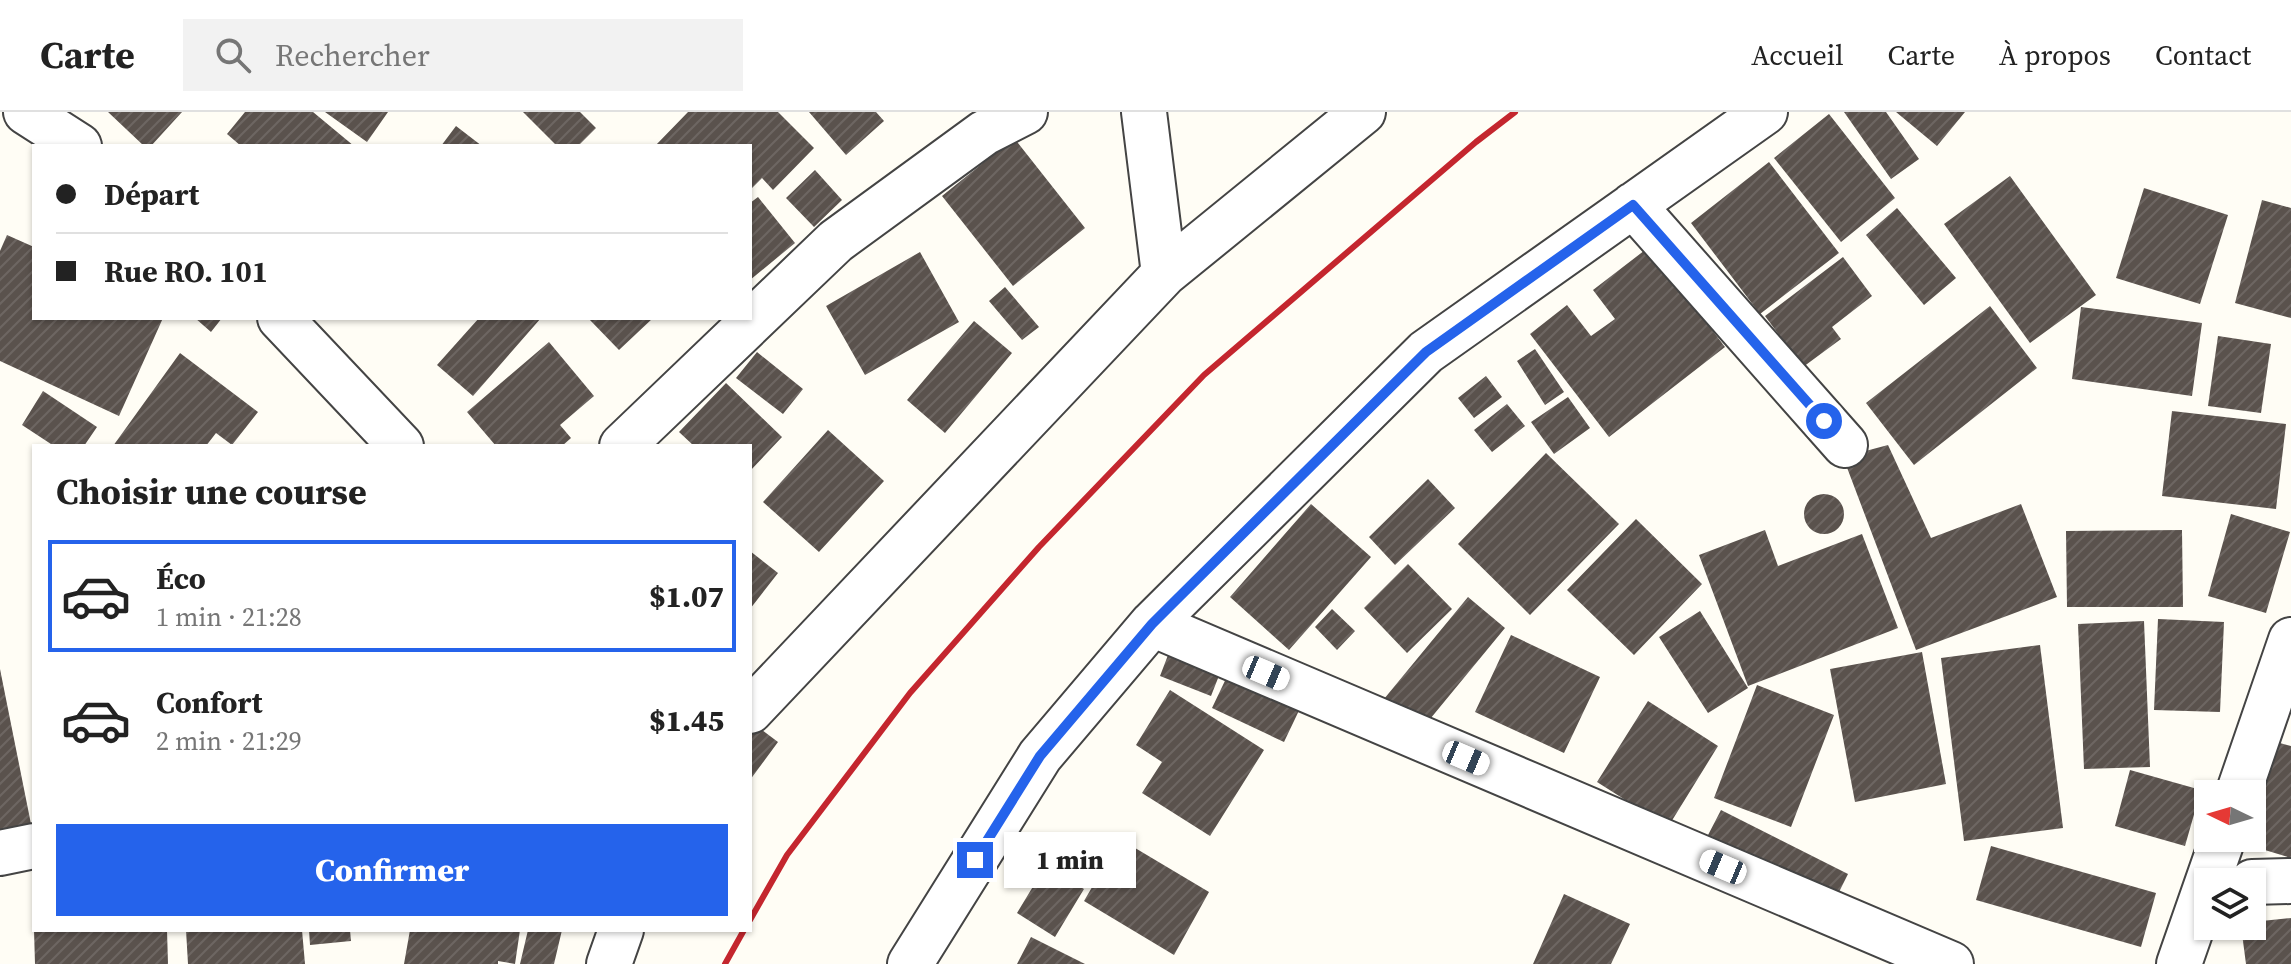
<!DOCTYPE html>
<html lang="fr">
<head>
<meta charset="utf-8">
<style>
	:root { --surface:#fff; --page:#f2f2f2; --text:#222; --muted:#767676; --line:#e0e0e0; --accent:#2563eb }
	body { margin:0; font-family:"Source Serif 4",serif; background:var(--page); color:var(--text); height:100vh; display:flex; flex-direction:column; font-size:30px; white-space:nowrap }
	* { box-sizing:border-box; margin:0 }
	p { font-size:26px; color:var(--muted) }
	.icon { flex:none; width:44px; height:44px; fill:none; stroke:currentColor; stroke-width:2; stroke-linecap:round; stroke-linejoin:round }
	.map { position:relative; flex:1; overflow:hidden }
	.panel { position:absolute; left:32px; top:332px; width:720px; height:488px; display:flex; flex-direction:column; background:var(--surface); border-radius:0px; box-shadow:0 2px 6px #0004 }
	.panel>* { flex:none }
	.hud { position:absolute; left:32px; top:32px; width:720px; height:176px; border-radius:0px; box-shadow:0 2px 6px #0004; display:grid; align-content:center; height:176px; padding:0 24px; background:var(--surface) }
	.needle { width:52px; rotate:275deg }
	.fabs { position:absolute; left:2194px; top:668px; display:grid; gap:16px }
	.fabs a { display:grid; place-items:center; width:72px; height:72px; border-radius:0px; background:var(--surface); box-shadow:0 2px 6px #0004; font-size:40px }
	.end { position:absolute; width:36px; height:36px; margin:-18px; border:10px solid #2563eb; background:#fff; box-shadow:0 0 0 4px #fff }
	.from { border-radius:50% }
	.bubble { position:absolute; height:56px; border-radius:0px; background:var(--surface); box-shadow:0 2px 6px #0004; font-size:26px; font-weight:800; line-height:56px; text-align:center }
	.car { position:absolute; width:24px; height:48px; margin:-24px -12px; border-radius:10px; box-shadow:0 0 6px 2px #0007; background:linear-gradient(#fff 24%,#345 0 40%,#fff 0 76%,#345 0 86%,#fff 0) }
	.hud b { display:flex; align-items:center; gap:28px; height:76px; font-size:30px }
	.hud b+b { border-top:2px solid var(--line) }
	.hud i { width:20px; height:20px; background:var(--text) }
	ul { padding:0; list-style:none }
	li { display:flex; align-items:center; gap:24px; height:112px; margin:0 16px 12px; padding:0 8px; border:4px solid transparent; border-radius:0px }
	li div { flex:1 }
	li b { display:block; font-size:30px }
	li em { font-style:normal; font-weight:800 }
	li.selected { border-color:var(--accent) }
	li>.icon { width:72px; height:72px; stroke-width:1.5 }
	h2 { padding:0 24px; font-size:36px; line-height:96px }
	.primary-button { display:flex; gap:16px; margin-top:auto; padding:16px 24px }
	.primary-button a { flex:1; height:92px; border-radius:0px; background:var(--accent); color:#fff; font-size:32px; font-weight:800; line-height:92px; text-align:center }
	header { display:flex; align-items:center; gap:48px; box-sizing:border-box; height:112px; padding:0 40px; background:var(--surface); border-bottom:2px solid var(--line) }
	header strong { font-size:38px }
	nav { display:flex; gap:44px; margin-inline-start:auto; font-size:28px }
	.search { width:560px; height:72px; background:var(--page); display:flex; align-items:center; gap:20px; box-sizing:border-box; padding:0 28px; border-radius:0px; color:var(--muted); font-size:30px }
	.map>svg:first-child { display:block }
	.building { fill:url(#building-hatch) }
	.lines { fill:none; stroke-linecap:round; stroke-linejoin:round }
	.minor-casing { stroke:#444; stroke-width:48 }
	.minor { stroke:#fff; stroke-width:44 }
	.rail { stroke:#c4262e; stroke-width:6 }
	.route { stroke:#2563eb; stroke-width:10 }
</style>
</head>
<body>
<header>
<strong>Carte</strong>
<div class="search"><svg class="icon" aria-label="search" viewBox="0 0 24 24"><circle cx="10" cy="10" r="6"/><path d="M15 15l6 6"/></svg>Rechercher</div>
<nav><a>Accueil</a><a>Carte</a><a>À propos</a><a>Contact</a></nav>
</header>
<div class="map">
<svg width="2291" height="852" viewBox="0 0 2291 852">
	<defs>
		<pattern id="building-hatch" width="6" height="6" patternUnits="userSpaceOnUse" patternTransform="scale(2)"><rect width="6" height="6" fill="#5a524d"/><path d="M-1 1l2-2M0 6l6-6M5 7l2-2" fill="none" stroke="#6d6662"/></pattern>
	</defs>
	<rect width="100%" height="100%" fill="#fffdf5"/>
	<path class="building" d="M108 0H182L151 34H144Z
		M245 0H313L354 34H241L227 22Z
		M325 0H388L367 30Z
		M523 0H580L596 16 578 34H557Z
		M688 0H778L814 36 773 78 762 66 750 78V34H655Z
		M809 0H876L884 9 846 43Z
		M1844 0H1886L1919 47 1891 67Z
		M1896 0H1965L1937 34Z
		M1829 2 1895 86 1841 130 1774 46Z
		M456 14 482 34H441Z
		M1014 26 1085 116 1013 174 942 84Z
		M1769 50 1839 141 1760 202 1691 111Z
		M815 58 842 88 814 115 786 86Z
		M2010 64 2096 183 2030 231 1944 112Z
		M2144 76 2228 103 2200 192 2116 166Z
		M758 85 795 131 750 168V91Z
		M2262 88 2291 96V206L2235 191Z
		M1897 96 1956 166 1924 193 1866 123Z
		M7 123 34 135V206H163L119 304 0 249V139Z
		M1649 135 1725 235 1609 325 1530 222 1567 193 1591 224 1615 207 1593 178Z
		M920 140 959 210 865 263 826 194Z
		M1843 145 1872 184 1832 215 1841 227 1803 255 1765 204Z
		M1005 175 1039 215 1022 228 989 189Z
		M1990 194 2037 256 1914 353 1866 291Z
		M2081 195 2202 211 2192 284 2072 267Z
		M195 206H222L211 220Z
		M479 206H541L473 284 437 253Z
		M588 206H653L619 238Z
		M974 209 1012 241 945 321 907 288Z
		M2218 224 2271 232 2261 301 2208 294Z
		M549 230 594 284 560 313 571 326 562 334H496L467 300Z
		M1535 237 1564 280 1545 293 1517 249Z
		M757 240 803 277 783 302 736 266Z
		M180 241 258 300 232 333 216 321 206 334H113Z
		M1486 264 1502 285 1474 306 1458 286Z
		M726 271 782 325 750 359V334H694L679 320Z
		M43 279 97 315 84 334H54L22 313Z
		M1568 285 1590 316 1554 342 1531 310Z
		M1507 292 1525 314 1492 340 1474 318Z
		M2172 299 2286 312 2276 397 2162 384Z
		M828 318 884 369 819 440 763 390Z
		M1888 333 1931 426 2021 392 2057 485 1916 538 1843 345Z
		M1546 341 1619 412 1530 503 1458 432Z
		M1428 367 1455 396 1395 453 1369 425Z
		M1804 402a20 20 0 1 1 40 0a20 20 0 1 1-40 0Z
		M1311 392 1371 445 1289 538 1230 485Z
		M2231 402 2290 420 2266 501 2208 484Z
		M1636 407 1702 472 1634 543 1567 478Z
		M1765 418 1778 454 1862 422 1898 516 1748 574 1699 443Z
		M2182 418 2183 495H2067L2066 419Z
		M750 439 778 461 750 497Z
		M1408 452 1452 497 1407 541 1364 496Z
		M1468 485 1505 516 1421 618 1384 587Z
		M1332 497 1355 519 1337 538 1315 515Z
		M1700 499 1748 576 1708 601 1659 525Z
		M2158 507 2224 510 2220 600 2154 598Z
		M2144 509 2150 655 2084 657 2078 512Z
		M1511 523 1600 565 1564 641 1475 600Z
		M1173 530 1224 551 1211 584 1160 564Z
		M2040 533 2063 716 1964 729 1941 546Z
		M1922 540 1946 672 1855 690 1830 557Z
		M1232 554 1304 588 1284 630 1212 596Z
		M0 557 32 717 0 724Z
		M1757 573 1834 603 1791 715 1714 686Z
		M1170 578 1264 638 1210 724 1142 681 1162 650 1136 633Z
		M1648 589 1718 634 1668 715 1597 670Z
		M754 612 778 630 750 668V618Z
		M2276 630 2291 634V746L2245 732 2247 726H2252V710Z
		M2130 658 2201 678 2185 734 2115 714Z
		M1721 698 1848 762 1834 790 1707 725Z
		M1120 727 1209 780 1174 843 1084 789Z
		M1991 734 2156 781 2141 835 1976 788Z
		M1046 753 1084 777 1055 825 1017 801Z
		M1564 782 1630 812 1611 852H1533Z
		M2291 806V852H2246L2241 814H2252V810Z
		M34 818H167L168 852H35Z
		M186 818H302L305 852H188Z
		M309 818H350L351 829 310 833Z
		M410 818H520L515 852 498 849V852H404Z
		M528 818H562L554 852H520Z
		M1031 825 1085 852H1017Z"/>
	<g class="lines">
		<defs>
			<path id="minor" d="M26 0 79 34
				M1144 0 1164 162
				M1633 93 1845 333
				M280 206 401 334
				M622 334 836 129 984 21 1025 0
				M1152 512 1951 852
				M750 599 1164 162 1363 0
				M2238 682 2291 528
				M0 741 34 734
				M2252 770 2291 769
				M609 852 621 818
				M910 852 1040 644 1152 512 1426 240 1765 0
				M2179 852 2223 726"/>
		</defs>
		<use href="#minor" class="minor-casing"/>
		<use href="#minor" class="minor"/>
		<path class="rail" d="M750 808 787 743 910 581 1039 435 1204 263 1476 30 1515 0
			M725 852 744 818"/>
	</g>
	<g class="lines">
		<path class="route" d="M975 748 1040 644 1152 512 1173 491 1426 240 1633 93 1824 309"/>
	</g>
</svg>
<div class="fabs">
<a><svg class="needle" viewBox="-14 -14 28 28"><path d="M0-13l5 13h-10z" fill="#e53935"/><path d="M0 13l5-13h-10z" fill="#767676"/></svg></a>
<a><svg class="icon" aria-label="layers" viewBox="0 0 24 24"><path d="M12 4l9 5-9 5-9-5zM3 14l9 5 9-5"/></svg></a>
</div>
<i class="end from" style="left:1824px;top:309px"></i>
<i class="end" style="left:975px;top:748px"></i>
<div class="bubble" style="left:1004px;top:720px;width:132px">1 min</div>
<i class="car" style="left:1266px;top:561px;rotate:113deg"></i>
<i class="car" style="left:1466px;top:646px;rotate:113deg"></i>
<i class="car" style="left:1723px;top:755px;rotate:293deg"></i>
<div class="hud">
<b><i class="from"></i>Départ</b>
<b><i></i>Rue RO. 101</b>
</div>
<section class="panel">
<h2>Choisir une course</h2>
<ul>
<li class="selected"><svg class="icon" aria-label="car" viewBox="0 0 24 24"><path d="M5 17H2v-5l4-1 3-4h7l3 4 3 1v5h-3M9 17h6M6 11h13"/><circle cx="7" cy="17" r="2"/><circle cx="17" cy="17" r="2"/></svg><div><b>Éco</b><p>1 min · 21:28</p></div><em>$1.07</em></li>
<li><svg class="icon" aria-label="car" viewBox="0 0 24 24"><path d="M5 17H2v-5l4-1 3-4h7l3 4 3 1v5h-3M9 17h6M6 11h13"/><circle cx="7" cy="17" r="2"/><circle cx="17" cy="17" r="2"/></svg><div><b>Confort</b><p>2 min · 21:29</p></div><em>$1.45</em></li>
</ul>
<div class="primary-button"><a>Confirmer</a></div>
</section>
</div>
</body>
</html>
